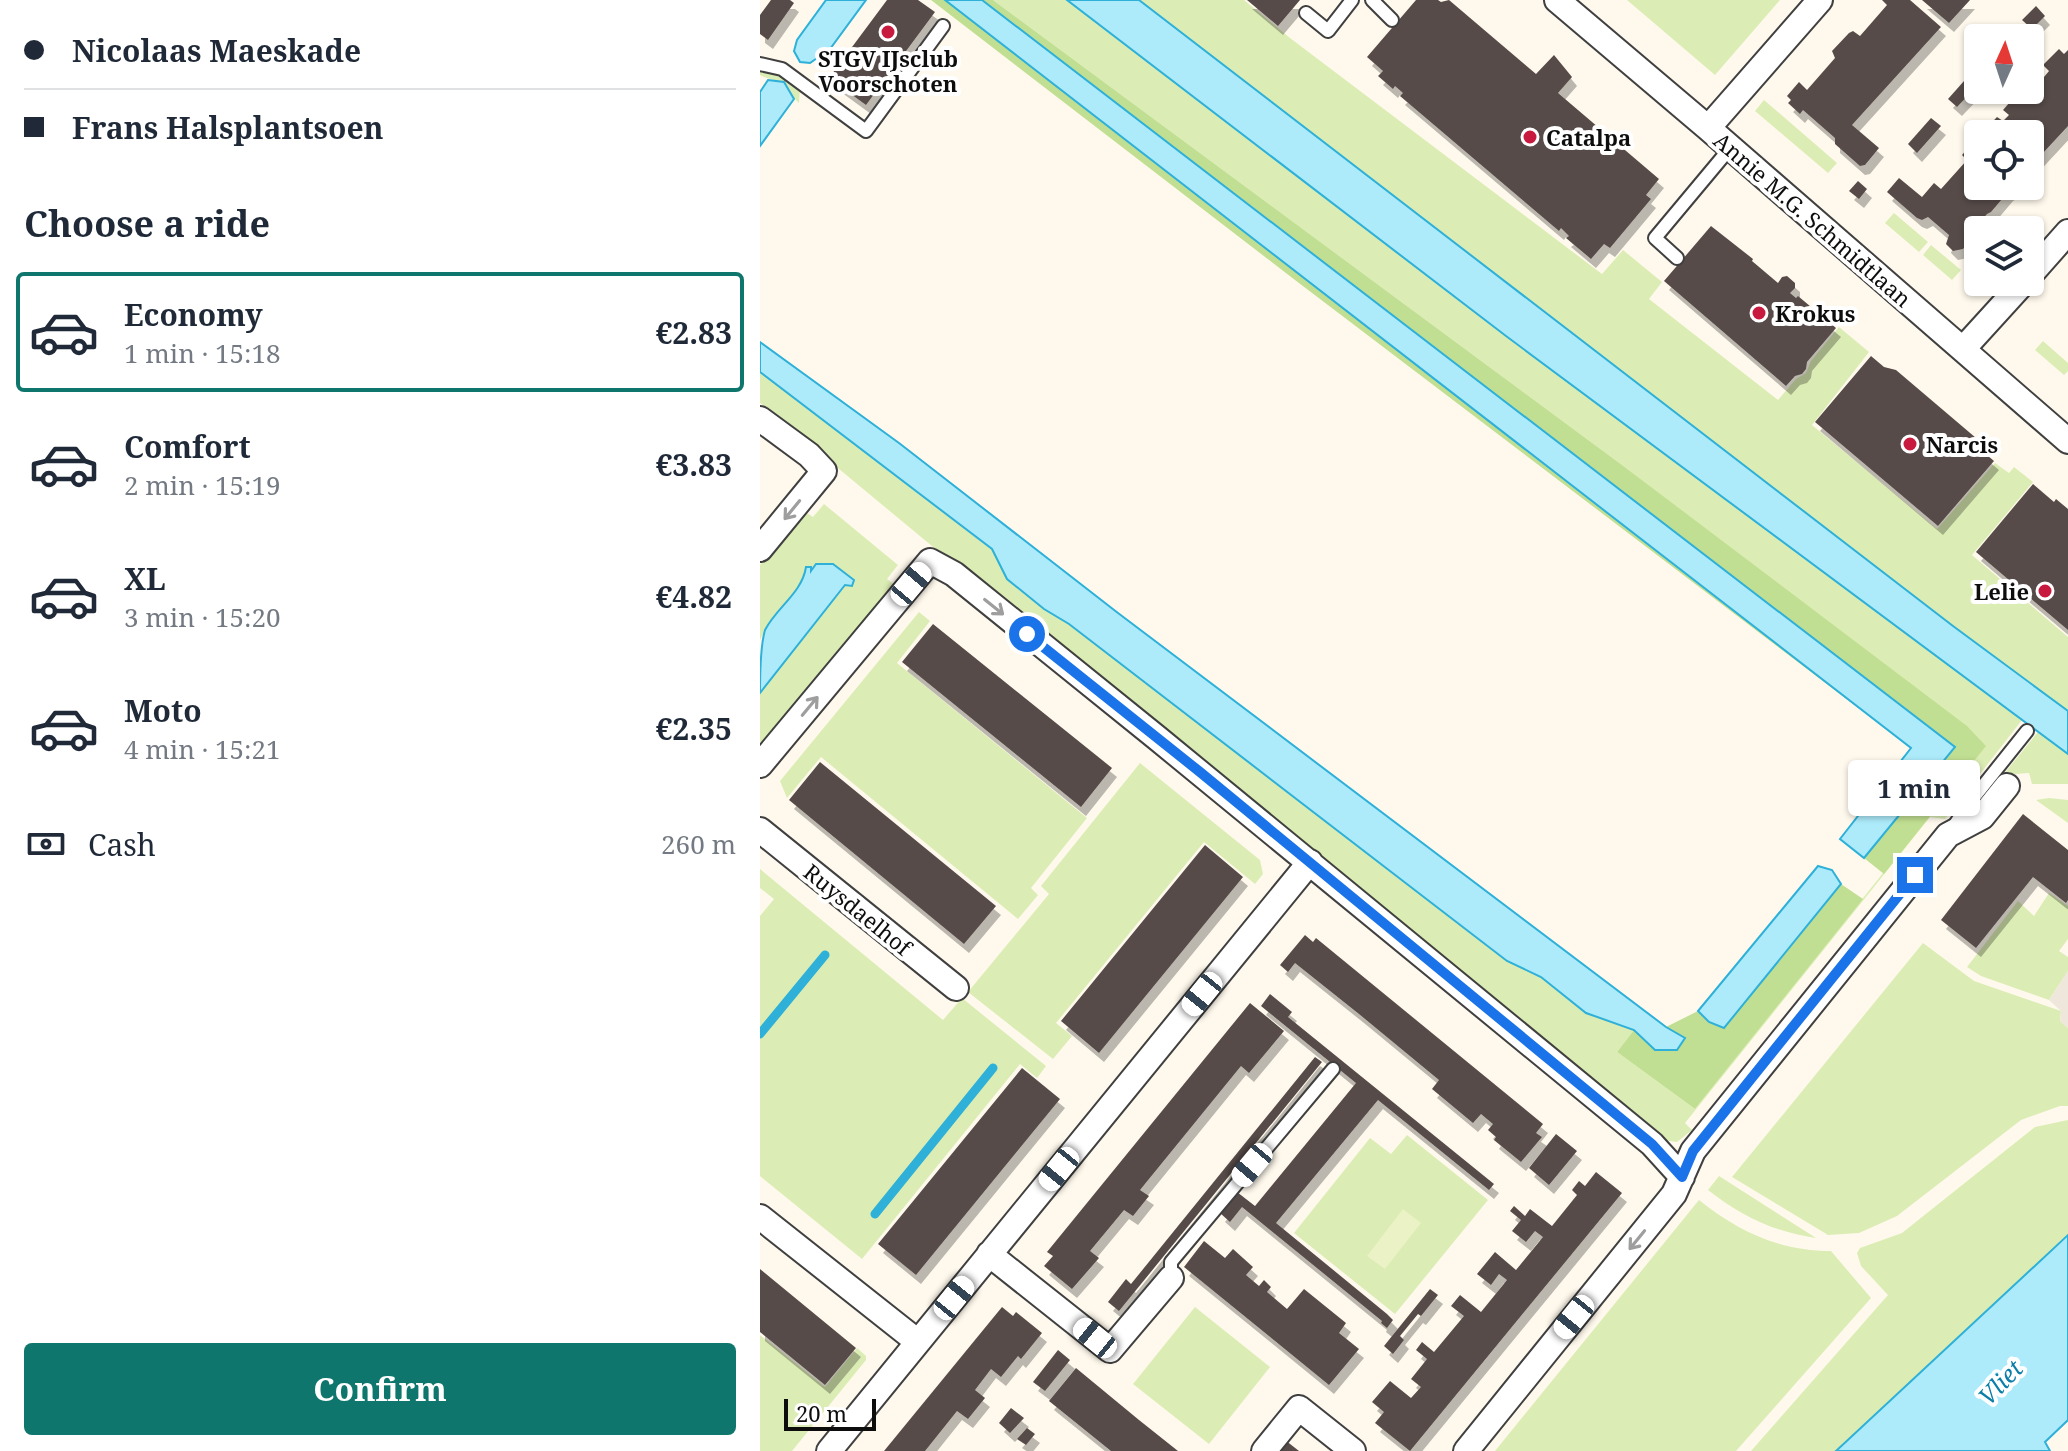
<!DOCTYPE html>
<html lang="en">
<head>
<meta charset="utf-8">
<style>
	:root { --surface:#fff; --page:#f2f2f3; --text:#1f2937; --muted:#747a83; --line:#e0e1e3; --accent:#0f766e }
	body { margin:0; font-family:"Noto Serif",serif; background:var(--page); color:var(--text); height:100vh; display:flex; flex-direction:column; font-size:30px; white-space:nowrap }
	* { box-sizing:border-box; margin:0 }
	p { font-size:26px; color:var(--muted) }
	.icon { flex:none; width:44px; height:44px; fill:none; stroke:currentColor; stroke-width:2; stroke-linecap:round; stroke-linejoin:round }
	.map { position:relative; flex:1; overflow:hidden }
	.panel { display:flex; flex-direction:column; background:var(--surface); width:760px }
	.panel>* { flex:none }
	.top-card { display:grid; align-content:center; height:176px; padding:0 24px; background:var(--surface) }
	.needle { width:52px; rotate:3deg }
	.fabs { position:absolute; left:1204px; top:24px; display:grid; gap:16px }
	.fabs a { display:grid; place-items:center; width:80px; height:80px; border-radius:8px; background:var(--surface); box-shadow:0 2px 6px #0004; font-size:40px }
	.scale { position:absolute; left:24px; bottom:20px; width:92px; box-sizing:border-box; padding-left:8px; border:4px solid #0d0d0d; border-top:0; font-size:22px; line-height:28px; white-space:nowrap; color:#0d0d0d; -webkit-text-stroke:6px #fff; paint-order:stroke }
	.end { position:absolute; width:36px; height:36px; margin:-18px; border:10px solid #1a73e8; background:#fff; box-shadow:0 0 0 4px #fff }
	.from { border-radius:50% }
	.bubble { position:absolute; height:56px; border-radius:8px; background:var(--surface); box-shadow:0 2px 6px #0004; font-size:26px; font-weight:700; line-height:56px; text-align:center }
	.car { position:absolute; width:24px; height:48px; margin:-24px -12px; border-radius:10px; box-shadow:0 0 6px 2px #0007; background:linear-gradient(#fff 24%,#345 0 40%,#fff 0 76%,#345 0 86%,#fff 0) }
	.top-card b { display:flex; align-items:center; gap:28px; height:76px; font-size:30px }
	.top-card b+b { border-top:2px solid var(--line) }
	.top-card i { width:20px; height:20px; background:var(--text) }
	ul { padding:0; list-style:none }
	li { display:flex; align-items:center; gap:24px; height:120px; margin:0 16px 12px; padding:0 8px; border:4px solid transparent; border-radius:8px }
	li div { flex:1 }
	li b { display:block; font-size:30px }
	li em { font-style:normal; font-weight:700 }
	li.current { border-color:var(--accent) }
	li>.icon { width:72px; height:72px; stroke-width:1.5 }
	h2 { padding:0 24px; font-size:36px; line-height:96px }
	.pay { display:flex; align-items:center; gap:20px; height:88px; padding:0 24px; font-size:30px }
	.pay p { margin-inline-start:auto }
	.cta { display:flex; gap:16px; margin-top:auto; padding:16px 24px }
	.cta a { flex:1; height:92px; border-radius:8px; background:var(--accent); color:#fff; font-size:32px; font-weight:700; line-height:92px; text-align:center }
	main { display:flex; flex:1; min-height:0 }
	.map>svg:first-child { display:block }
	.green { fill:#dbedb4 }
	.forest { fill:#c1df92 }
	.pitch { fill:#ebf3c6 }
	.plaza { fill:#f0e7dc }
	.water { fill:#adebfb; stroke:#2eb0d8; stroke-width:2 }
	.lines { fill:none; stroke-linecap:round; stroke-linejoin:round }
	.stream { stroke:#2eb0d8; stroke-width:9 }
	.building { fill:#574c49; filter:url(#shadow) }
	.lane-casing { stroke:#404040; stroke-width:16 }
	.street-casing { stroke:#404040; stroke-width:28 }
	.lane { stroke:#fff; stroke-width:12 }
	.street { stroke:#fff; stroke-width:24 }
	.oneway { stroke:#9e9e9e }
	.route { stroke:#1a73e8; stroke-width:10 }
	.poi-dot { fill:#c81a3f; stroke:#fff; stroke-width:3 }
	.labels { text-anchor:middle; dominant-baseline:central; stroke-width:8; stroke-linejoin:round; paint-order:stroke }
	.poi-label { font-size:22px; font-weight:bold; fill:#0d0d0d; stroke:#fff; text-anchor:start }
	.street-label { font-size:22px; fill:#0d0d0d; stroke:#fff }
	.water-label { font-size:24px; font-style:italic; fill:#0c7ea9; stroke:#fff }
</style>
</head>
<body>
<main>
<section class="panel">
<div class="top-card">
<b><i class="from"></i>Nicolaas Maeskade</b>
<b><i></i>Frans Halsplantsoen</b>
</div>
<h2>Choose a ride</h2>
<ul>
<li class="current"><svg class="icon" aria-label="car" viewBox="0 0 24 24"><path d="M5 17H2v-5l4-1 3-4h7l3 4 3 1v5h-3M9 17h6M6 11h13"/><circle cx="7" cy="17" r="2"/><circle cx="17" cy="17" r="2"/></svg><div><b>Economy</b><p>1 min · 15:18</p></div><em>€2.83</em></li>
<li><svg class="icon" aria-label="car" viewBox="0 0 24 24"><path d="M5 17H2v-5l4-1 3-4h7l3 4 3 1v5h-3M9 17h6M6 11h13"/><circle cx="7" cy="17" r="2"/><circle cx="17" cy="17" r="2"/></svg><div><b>Comfort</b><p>2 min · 15:19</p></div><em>€3.83</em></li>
<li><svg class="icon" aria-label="car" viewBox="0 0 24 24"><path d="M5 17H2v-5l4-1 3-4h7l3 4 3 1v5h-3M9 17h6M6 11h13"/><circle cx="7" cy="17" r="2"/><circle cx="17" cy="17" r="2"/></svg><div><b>XL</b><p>3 min · 15:20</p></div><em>€4.82</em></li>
<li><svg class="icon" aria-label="car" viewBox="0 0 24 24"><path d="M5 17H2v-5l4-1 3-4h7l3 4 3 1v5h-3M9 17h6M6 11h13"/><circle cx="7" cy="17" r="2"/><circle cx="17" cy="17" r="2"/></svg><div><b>Moto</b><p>4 min · 15:21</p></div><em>€2.35</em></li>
</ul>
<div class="pay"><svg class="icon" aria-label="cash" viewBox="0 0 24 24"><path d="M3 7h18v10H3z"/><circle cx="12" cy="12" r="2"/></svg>Cash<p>260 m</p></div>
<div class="cta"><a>Confirm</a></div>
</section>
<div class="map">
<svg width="1308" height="1451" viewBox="0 0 1308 1451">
	<defs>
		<filter id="shadow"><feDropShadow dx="5" dy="9" stdDeviation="0" flood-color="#0004"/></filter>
	</defs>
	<rect width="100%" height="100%" fill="#fff9ed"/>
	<path class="green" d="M233 0H307L746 336 1262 720 1185 819 1170 817 925 1123 932 1130 917 1142 902 1140 196 560 178 551 79 469 62 449 0 403V372L232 550 247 579 284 609 309 624 747 961 781 977 826 1013 874 1030 857 1052 935 1109 1225 745 858 462Z
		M379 0H484L530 38 842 274 863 250 902 282 889 299 1018 400 1036 379 1046 373 1051 361 1079 327 1109 352 1052 425 1177 529 1235 463 1249 473 1254 467 1273 482 1212 555 1308 637V711L1193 626Z
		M867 0H1020L955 75Z
		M0 71 13 72 40 88 39 103C31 96 29 88 20 83 13 79 7 79 0 75Z
		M1004 100 1077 163 1068 173 995 111Z
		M1134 213 1168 242 1159 252 1125 223Z
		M1171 245 1201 270 1192 280 1163 255Z
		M1283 341 1308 363V371L1304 375 1275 350Z
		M64 504 138 565 127 579 135 585 0 749V693L86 585 92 586 85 573 50 572 5 629 0 640V565L44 511 53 517Z
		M159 612 170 621 137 663 327 818 271 888 278 895 258 919 61 757 27 798 20 781Z
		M1278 732 1308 754V784H1272L1269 773 1243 775Z
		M380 763 500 860 503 874 495 884 444 842 296 1023 312 1036 293 1059 208 992 289 894 281 886Z
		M1289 798 1308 800V823L1276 800Z
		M0 869 183 1020 202 998 286 1066 277 1078 260 1064 102 1259 0 1176V916L14 899 0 888Z
		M1289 893 1308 906V939L1299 951 1308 957V971L1289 1000 1221 976 1207 967 1258 901 1274 916Z
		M1163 943 1214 981 1301 1011 1300 1021 1308 1028V1106H1300L1261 1120 1137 1216 1099 1233 1068 1235 972 1177Z
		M1308 1120V1235L1076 1451H991L1128 1295 1101 1266 1097 1253 1100 1248 1142 1233 1275 1127Z
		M647 1135 728 1200 635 1314 534 1233 610 1138 631 1154Z
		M959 1176 1056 1238C1014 1232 981 1216 948 1190Z
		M939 1200C979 1232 1020 1251 1071 1251L1111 1298 976 1451H735Z
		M435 1307 510 1367 449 1444 373 1384Z
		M0 1335 65 1387 97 1348 106 1356V1360L32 1451H0Z"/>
	<path class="forest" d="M171 0H185L1151 748 535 280Z
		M222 0H233L858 462 1207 726 1226 746 1124 874 1104 858 1194 746Z
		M1081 884 1103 899 935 1109 857 1052 874 1030 895 1050 925 1038 906 1027 938 1011 949 1022 964 1028Z"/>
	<path class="pitch" d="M643 1209 661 1223 625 1269 607 1256Z"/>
	<path class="plaza" d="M1308 971V1028L1300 1021 1301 1011 1289 1000Z"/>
	<path class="water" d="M66 0H106L70 49 50 63 40 62 34 51 37 40Z
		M185 0H222L1195 747 1104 858 1080 839 1151 748Z
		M307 0H379L1193 626 1308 711V754L746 336Z
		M8 80 24 82 34 99 0 146V92Z
		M0 342 139 443 358 613 906 1027 925 1038 917 1050H895L874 1030 826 1013 781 977 747 961 309 624 284 609 247 579 232 549 0 372Z
		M56 564H73L94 580 92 586 85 585 0 693C0 674 0 647 5 630 17 607 42 593 46 567H51V571Z
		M1058 866 1072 870 1081 884 964 1028 949 1022 938 1011Z
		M1308 1235V1420L1285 1442 1290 1451H1076Z"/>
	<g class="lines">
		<path class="stream" d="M0 1034 65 955
			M115 1214 233 1068"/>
	</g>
	<path class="building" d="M11 0H30L34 3 8 40 0 34V15Z
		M127 0H158L175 12 106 105 69 78Z
		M487 0H540L518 26Z
		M656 0H678L681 2 689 0 776 74 794 55 812 77 798 93 899 179 886 195 891 199 850 248 844 244 831 259 806 238 809 236 801 228 799 231 640 96 643 93 635 86 633 89 618 76 623 71 607 57Z
		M1122 0H1150L1181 27 1092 125 1119 148 1105 165 1100 166 1075 144V138L1043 110 1040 114 1028 103 1031 100 1027 96 1039 82 1047 90 1075 58 1072 51 1089 33 1093 31 1100 36 1127 5Z
		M1162 0H1210L1189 23Z
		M1276 6 1285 16 1272 29 1262 20Z
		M1254 28 1265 38H1244Z
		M1299 49 1304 54 1308 50V126L1270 167V134L1222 133 1237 117 1243 121 1249 115 1243 110 1257 94 1263 100 1269 93 1266 90H1270V80L1278 72 1284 77 1289 71 1283 65Z
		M1212 72 1218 77V85L1197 107 1188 99Z
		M1171 118 1181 126 1157 153 1148 144Z
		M1216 139 1218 186H1259L1248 192 1231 212 1227 214 1220 222 1224 225 1203 249 1193 251 1186 244 1189 235 1168 217 1162 220 1157 218 1127 192 1139 178 1162 197 1174 183 1181 189 1207 160 1202 155Z
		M1098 181 1107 189 1099 199 1089 191Z
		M951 226 993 259 992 261 1018 283 1022 277 1027 276 1035 283V288L1030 293 1036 298 1038 296 1076 328 1047 362 1046 369 1042 374 1035 376 1026 386 904 281Z
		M1111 356 1124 367 1136 370 1216 438 1221 450 1234 461 1178 526 1055 422Z
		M1273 484 1294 502 1296 499 1308 509V630L1216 552Z
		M173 624 352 768 321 807 142 662Z
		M60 762 236 906 204 944 29 800Z
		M1263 814 1308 850V900L1306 903 1273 877 1216 948 1181 920Z
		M445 845 483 877 339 1053 301 1021Z
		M545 935 553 942 556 938 783 1124 776 1133 782 1137 761 1162 734 1140 736 1137 728 1130 733 1124 721 1114 713 1123 672 1089 679 1080 599 1014 535 963 528 972 520 965Z
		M510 994 532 1012 528 1017 734 1184 729 1190 618 1100 516 1223 627 1314 633 1320 627 1328 621 1323 622 1321 482 1207 470 1222 460 1213 477 1192 495 1206 596 1083 501 1006Z
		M490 1003 524 1031 489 1073 481 1066 380 1190 389 1196 373 1216 364 1210 330 1251 339 1258 312 1289 284 1266 293 1256 287 1252Z
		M555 1057 562 1062 359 1311 348 1302 366 1279 371 1284Z
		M262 1068 300 1099 156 1275 118 1244Z
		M796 1134 817 1151 789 1185 769 1168Z
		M836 1172 862 1193 650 1451 615 1423 624 1412 612 1402 630 1381 651 1398 661 1387 651 1379 667 1359 656 1350 662 1342 674 1352 704 1316 691 1306 700 1295 721 1312 747 1280 739 1274 731 1285 717 1274 735 1252 756 1270 783 1237 775 1231 766 1242 752 1231 761 1220 750 1211 754 1206 765 1216 770 1209 792 1226 817 1195 812 1190 819 1181 825 1186Z
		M444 1241 465 1258 473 1249 493 1267 486 1275 499 1286 504 1280 511 1287 507 1292 527 1309 544 1289 586 1323 579 1333 599 1349 569 1385 424 1267Z
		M0 1269 96 1348 65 1385 0 1332Z
		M670 1289 678 1295 661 1316 658 1314 640 1336 644 1340 633 1354 624 1346Z
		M242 1307 253 1316 256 1312 282 1333 261 1359 258 1356 241 1377 231 1369 215 1390 225 1398 208 1419 197 1411 165 1451H124Z
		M298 1350 310 1360 285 1391 273 1382Z
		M316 1368 379 1420 418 1451H351L289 1401Z
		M251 1408 264 1418 250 1433 239 1423Z
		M267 1428 275 1434 266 1445 257 1439Z
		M525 1440 539 1451H516Z"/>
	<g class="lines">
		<defs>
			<path id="lane" d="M612 0 632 20
				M546 13 568 31 592 0
				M0 64 22 69 106 131 183 26
				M917 258 895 238 971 147
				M1194 826 1207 806 1267 731
				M411 1278V1262L573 1069"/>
			<path id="street" d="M797 0 948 128 1308 441
				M948 128 1060 0
				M1270 275 1308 232
				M1203 349 1264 282
				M0 419 49 455 64 471 0 549
				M0 765 170 561 194 574 396 737 892 1144 922 1177
				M0 830 196 988
				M0 1217 158 1342
				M229 1254 350 1350 411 1278
				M69 1451 550 862
				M504 1451 539 1408 593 1451
				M706 1451 914 1194 933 1151 1188 835 1222 817 1247 786"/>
		</defs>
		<use href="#lane" class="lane-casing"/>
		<use href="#street" class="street-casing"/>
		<use href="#lane" class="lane"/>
		<use href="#street" class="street"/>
	</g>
	<defs><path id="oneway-shaft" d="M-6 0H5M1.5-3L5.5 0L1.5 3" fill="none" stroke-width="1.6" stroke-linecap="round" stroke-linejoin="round" transform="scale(2)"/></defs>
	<g class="oneway">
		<use href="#oneway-shaft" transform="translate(32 510) rotate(129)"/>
		<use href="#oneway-shaft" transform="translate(234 607) rotate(39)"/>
		<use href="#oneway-shaft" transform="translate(50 706) rotate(-50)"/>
		<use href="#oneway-shaft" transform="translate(877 1240) rotate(129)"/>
	</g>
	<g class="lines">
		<path class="route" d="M267 634 440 772 892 1144 922 1177 933 1151 1155 875"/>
	</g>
	<g class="poi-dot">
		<circle cx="128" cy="32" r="8"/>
		<circle cx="770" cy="137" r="8"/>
		<circle cx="999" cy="313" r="8"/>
		<circle cx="1150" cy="444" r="8"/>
		<circle cx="1285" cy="591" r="8"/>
	</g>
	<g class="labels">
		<g class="poi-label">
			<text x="128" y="58" text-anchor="middle">STGV IJsclub<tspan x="128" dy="25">Voorschoten</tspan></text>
			<text x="786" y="137">Catalpa</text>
			<text x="1015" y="313">Krokus</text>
			<text x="1166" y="444">Narcis</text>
			<text x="1269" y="591" text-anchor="end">Lelie</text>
		</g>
		<g class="street-label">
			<text transform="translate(1053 219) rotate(41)">Annie M.G. Schmidtlaan</text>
			<text transform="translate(98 909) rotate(39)">Ruysdaelhof</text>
		</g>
		<g class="water-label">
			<text transform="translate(1240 1382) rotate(-46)">Vliet</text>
		</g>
	</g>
</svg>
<div class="fabs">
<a><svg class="needle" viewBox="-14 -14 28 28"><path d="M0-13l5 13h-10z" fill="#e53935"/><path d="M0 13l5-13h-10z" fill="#747a83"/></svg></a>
<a><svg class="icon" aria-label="locate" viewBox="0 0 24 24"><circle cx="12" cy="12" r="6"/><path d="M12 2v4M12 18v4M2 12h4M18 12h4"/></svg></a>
<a><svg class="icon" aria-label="layers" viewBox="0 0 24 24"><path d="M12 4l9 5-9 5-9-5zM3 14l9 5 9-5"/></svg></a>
</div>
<div class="scale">20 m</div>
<i class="end from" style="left:267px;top:634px"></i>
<i class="end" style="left:1155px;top:875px"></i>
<div class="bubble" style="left:1088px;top:760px;width:132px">1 min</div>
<i class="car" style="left:151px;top:584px;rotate:40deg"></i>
<i class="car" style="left:442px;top:994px;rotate:219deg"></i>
<i class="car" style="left:492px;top:1165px;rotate:220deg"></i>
<i class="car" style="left:299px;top:1169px;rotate:219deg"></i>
<i class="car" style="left:194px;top:1298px;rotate:39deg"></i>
<i class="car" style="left:814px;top:1317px;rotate:219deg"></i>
<i class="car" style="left:335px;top:1338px;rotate:309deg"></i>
</div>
</main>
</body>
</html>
